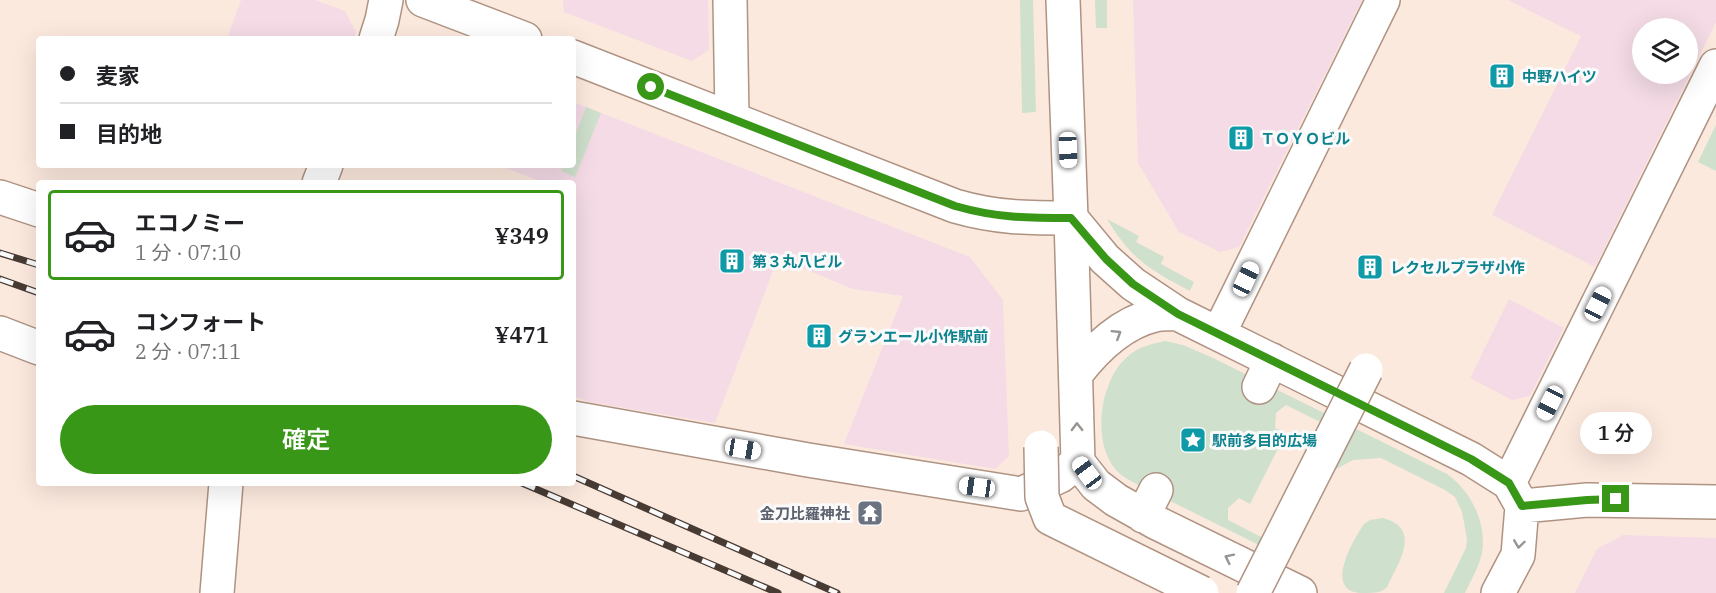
<!DOCTYPE html>
<html lang="ja">
<head>
<meta charset="utf-8">
<style>
	:root { --surface:#fff; --page:#f2f2f2; --text:#202124; --muted:#757577; --line:#e0e0e0; --accent:#399718 }
	body { margin:0; font-family:"IBM Plex Serif","Noto Sans JP",serif; background:var(--page); color:var(--text); height:100vh; display:flex; flex-direction:column; font-size:22px; white-space:nowrap }
	* { box-sizing:border-box; margin:0 }
	p { font-size:20px; color:var(--muted) }
	.icon { flex:none; width:33px; height:33px; fill:none; stroke:currentColor; stroke-width:2; stroke-linecap:round; stroke-linejoin:round }
	.map { position:relative; flex:1; overflow:hidden }
	.panel { position:absolute; left:36px; top:180px; width:540px; height:306px; display:flex; flex-direction:column; background:var(--surface); border-radius:6px; box-shadow:0 6px 24px #0002 }
	.panel>* { flex:none }
	.banner { position:absolute; left:36px; top:36px; width:540px; height:132px; border-radius:6px; box-shadow:0 6px 24px #0002; display:grid; align-content:center; height:132px; padding:0 24px; background:var(--surface) }
	.tools { position:absolute; left:1632px; top:18px; display:grid; gap:12px }
	.tools a { display:grid; place-items:center; width:66px; height:66px; border-radius:50%; background:var(--surface); box-shadow:0 6px 24px #0002; font-size:30px }
	.end { position:absolute; width:27px; height:27px; margin:-14px; border:8px solid #399718; background:#fff; box-shadow:0 0 0 3px #fff }
	.from { border-radius:50% }
	.bubble { position:absolute; height:42px; border-radius:21px; background:var(--surface); box-shadow:0 6px 24px #0002; font-size:20px; font-weight:600; line-height:42px; text-align:center }
	.car { position:absolute; width:18px; height:36px; margin:-18px -9px; border-radius:8px; box-shadow:0 0 4px 2px #0007; background:linear-gradient(#fff 24%,#345 0 40%,#fff 0 76%,#345 0 86%,#fff 0) }
	.banner b { display:flex; align-items:center; gap:21px; height:57px; font-size:22px }
	.banner b+b { border-top:2px solid var(--line) }
	.banner i { width:15px; height:15px; background:var(--text) }
	ul { padding:10px 0 0; list-style:none }
	li { display:flex; align-items:center; gap:18px; height:90px; margin:0 12px 9px; padding:0 12px; border:3px solid transparent; border-radius:6px }
	li div { flex:1 }
	li b { display:block; font-size:22px }
	li em { font-style:normal; font-weight:600 }
	li.selected { border-color:var(--accent) }
	li>.icon { width:54px; height:54px; stroke-width:1.5 }
	.action { display:flex; gap:12px; margin-top:auto; padding:12px 24px }
	.action a { flex:1; height:69px; border-radius:36px; background:var(--accent); color:#fff; font-size:24px; font-weight:600; line-height:69px; text-align:center }
	.map>svg:first-child { display:block }
	.commercial { fill:#f4dbe6; fill-rule:evenodd }
	.green { fill:#cfe0cc; fill-rule:evenodd }
	.lines { fill:none; stroke-linecap:round; stroke-linejoin:round }
	.minor-casing { stroke:#af9382; stroke-width:36 }
	.minor { stroke:#fff; stroke-width:33 }
	.rail-casing { stroke:#473b34; stroke-width:7 }
	.rail { stroke:#fafafa; stroke-width:4.5; stroke-dasharray:14; stroke-linecap:butt }
	.minor-bridge-casing { stroke:#af9382; stroke-width:36; stroke-linecap:butt }
	.minor-bridge { stroke:#fff; stroke-width:33 }
	.oneway { stroke:#989491 }
	.route { stroke:#399718; stroke-width:8 }
	.labels { text-anchor:middle; dominant-baseline:central; stroke-width:6; stroke-linejoin:round; paint-order:stroke }
	.culture-label { font-size:15px; font-weight:bold; fill:#0d838f; stroke:#fafafa; text-anchor:start }
	.worship-label { font-size:15px; font-weight:bold; fill:#5b616d; stroke:#fafafa; text-anchor:end }
</style>
</head>
<body>
<div class="map">
<svg width="1716" height="593" viewBox="0 0 1716 593">
	<rect width="100%" height="100%" fill="#fce9de"/>
	<path class="commercial" d="M241 0H315L345 11 356 32 354 39H227Z
		M563 0H708L709 50 692 61 564 12Z
		M1133 0H1362L1239 247 1220 252 1179 232 1138 163Z
		M1508 0H1716V22L1595 267 1492 215 1581 36ZM1642 28H1688V74H1642Z
		M573 102 970 257 1003 300 1009 456 995 469 844 444 903 296 853 289 778 258 715 423 589 402 573 396V183H545L498 165H573Z
		M1509 299 1564 328 1530 396 1512 400 1470 378Z
		M1623 535 1716 538V593H1575L1597 549Z"/>
	<path class="green" d="M1020 0H1033L1036 112 1022 113Z
		M1095 0H1107V28H1096Z
		M586 107 601 113 575 177 561 171 564 165H573V141Z
		M1716 125V171L1698 162Z
		M1107 219 1139 236 1136 242 1164 257 1161 264 1194 282 1190 291C1150 270 1131 259 1107 219Z
		M1165 341 1183 345 1211 357 1447 474C1471 491 1487 523 1482 553 1479 567 1471 580 1465 593H1444L1466 548 1467 539 1462 512 1455 497 1445 490 1381 458 1353 460 1329 473 1285 558 1140 486C1134 482 1126 479 1120 474 1090 448 1099 381 1127 357 1138 347 1151 344 1165 341ZM1286 405 1338 431 1281 547 1228 520V508L1239 498 1250 504 1286 433 1275 428 1276 413Z
		M1383 518C1423 529 1398 563 1387 587L1382 591C1376 593 1370 593 1363 593 1322 593 1353 540 1364 524L1370 520Z"/>
	<g class="lines">
		<defs>
			<path id="minor" d="M423 0 525 39
				M730 0 732 117
				M376 39 382 20 386 0
				M573 57 955 206C996 218 1028 218 1071 218L1063 0
				M319 183 326 165
				M0 197 39 210
				M0 333 39 348
				M1219 333 1383 0
				M1076 374C1096 348 1121 323 1155 315 1162 313 1171 314 1178 314
				M1259 387 1272 360
				M573 418 808 460 1021 494 1060 476 1078 462
				M1509 483 1716 66
				M1522 506 1587 500 1716 502
				M1143 516 1156 490
				M217 593 226 483
				M1300 593 1155 522 1116 500 1096 485 1078 462 1071 218 1105 259 1133 284 1178 314 1471 459 1509 483 1522 506 1518 555 1498 593"/>
		</defs>
		<use href="#minor" class="minor-casing"/>
		<use href="#minor" class="minor"/>
		<defs>
			<path id="rail" d="M0 253 39 265
				M0 279 39 293
				M573 476 837 593
				M522 483 778 593"/>
		</defs>
		<use href="#rail" class="rail-casing"/>
		<use href="#rail" class="rail"/>
		<defs>
			<path id="minor-bridge" d="M1041 447 1042 497 1050 518 1202 593
				M1253 593 1366 370"/>
		</defs>
		<use href="#minor-bridge" class="minor-bridge-casing"/>
		<use href="#minor-bridge" class="minor-bridge"/>
	</g>
	<defs><path id="oneway-chevron" d="M-2-3.5L2.5 0L-2 3.5" fill="none" stroke-width="1.6" stroke-linecap="round" stroke-linejoin="round" transform="scale(1.5)"/></defs>
	<g class="oneway">
		<use href="#oneway-chevron" transform="translate(1117 334) rotate(-32)"/>
		<use href="#oneway-chevron" transform="translate(1077 427) rotate(-91)"/>
		<use href="#oneway-chevron" transform="translate(1519 544) rotate(98)"/>
		<use href="#oneway-chevron" transform="translate(1229 558) rotate(-154)"/>
	</g>
	<g class="lines">
		<path class="route" d="M651 87 955 206C997 218 1027 218 1071 218L1106 259 1133 284 1178 314 1471 459 1509 483 1522 506 1587 500 1616 499"/>
	</g>
	<defs>
		<symbol id="building-square" viewBox="-11 -11 22 22"><rect x="-9" y="-9" width="18" height="18" rx="4" fill="#0f9aa8" stroke="#fafafa"/><path d="M-4-6H4V6H1V3H-1V6H-4ZM-2.5-4.3h1.7v1.8h-1.7ZM.8-4.3h1.7v1.8H.8ZM-2.5-1h1.7V.8h-1.7ZM.8-1h1.7V.8H.8Z" fill="#fff"/></symbol>
		<symbol id="sight-square" viewBox="-11 -11 22 22"><rect x="-9" y="-9" width="18" height="18" rx="4" fill="#0f9aa8" stroke="#fafafa"/><path d="M0-6L1.8-2.2L6-1.7L2.9 1.2L3.7 5.4L0 3.3L-3.7 5.4L-2.9 1.2L-6-1.7L-1.8-2.2Z" fill="#fff"/></symbol>
		<symbol id="temple-square" viewBox="-11 -11 22 22"><rect x="-9" y="-9" width="18" height="18" rx="4" fill="#6b7280" stroke="#fafafa"/><path d="M0-6L5-2H3V0L6.5 2.5H4V6H1.5V3h-3V6H-4V2.5H-6.5L-3 0V-2H-5Z" fill="#fff"/></symbol>
	</defs>
	<g fill-rule="evenodd">
		<use href="#building-square" x="1487" y="61" width="30" height="30"/>
		<use href="#building-square" x="1226" y="123" width="30" height="30"/>
		<use href="#building-square" x="717" y="246" width="30" height="30"/>
		<use href="#building-square" x="1355" y="252" width="30" height="30"/>
		<use href="#building-square" x="804" y="321" width="30" height="30"/>
		<use href="#sight-square" x="1178" y="425" width="30" height="30"/>
		<use href="#temple-square" x="855" y="498" width="30" height="30"/>
	</g>
	<g class="labels">
		<g class="culture-label">
			<text x="1522" y="76">中野ハイツ</text>
			<text x="1260" y="138">ＴＯＹＯビル</text>
			<text x="752" y="261">第３丸八ビル</text>
			<text x="1390" y="267">レクセルプラザ小作</text>
			<text x="838" y="336">グランエール小作駅前</text>
			<text x="1212" y="440">駅前多目的広場</text>
		</g>
		<g class="worship-label">
			<text x="850" y="513">金刀比羅神社</text>
		</g>
	</g>
</svg>
<div class="tools">
<a><svg class="icon" aria-label="layers" viewBox="0 0 24 24"><path d="M12 4l9 5-9 5-9-5zM3 14l9 5 9-5"/></svg></a>
</div>
<i class="end from" style="left:651px;top:87px"></i>
<i class="end" style="left:1616px;top:499px"></i>
<div class="bubble" style="left:1580px;top:412px;width:72px">1 分</div>
<i class="car" style="left:1068px;top:150px;rotate:178deg"></i>
<i class="car" style="left:1246px;top:279px;rotate:25deg"></i>
<i class="car" style="left:1598px;top:304px;rotate:27deg"></i>
<i class="car" style="left:1550px;top:403px;rotate:207deg"></i>
<i class="car" style="left:743px;top:449px;rotate:100deg"></i>
<i class="car" style="left:1087px;top:473px;rotate:323deg"></i>
<i class="car" style="left:977px;top:487px;rotate:278deg"></i>
<div class="banner">
<b><i class="from"></i>麦家</b>
<b><i></i>目的地</b>
</div>
<section class="panel">
<ul>
<li class="selected"><svg class="icon" aria-label="car" viewBox="0 0 24 24"><path d="M5 17H2v-5l4-1 3-4h7l3 4 3 1v5h-3M9 17h6M6 11h13"/><circle cx="7" cy="17" r="2"/><circle cx="17" cy="17" r="2"/></svg><div><b>エコノミー</b><p>1 分 · 07:10</p></div><em>¥349</em></li>
<li><svg class="icon" aria-label="car" viewBox="0 0 24 24"><path d="M5 17H2v-5l4-1 3-4h7l3 4 3 1v5h-3M9 17h6M6 11h13"/><circle cx="7" cy="17" r="2"/><circle cx="17" cy="17" r="2"/></svg><div><b>コンフォート</b><p>2 分 · 07:11</p></div><em>¥471</em></li>
</ul>
<div class="action"><a>確定</a></div>
</section>
</div>
</body>
</html>
